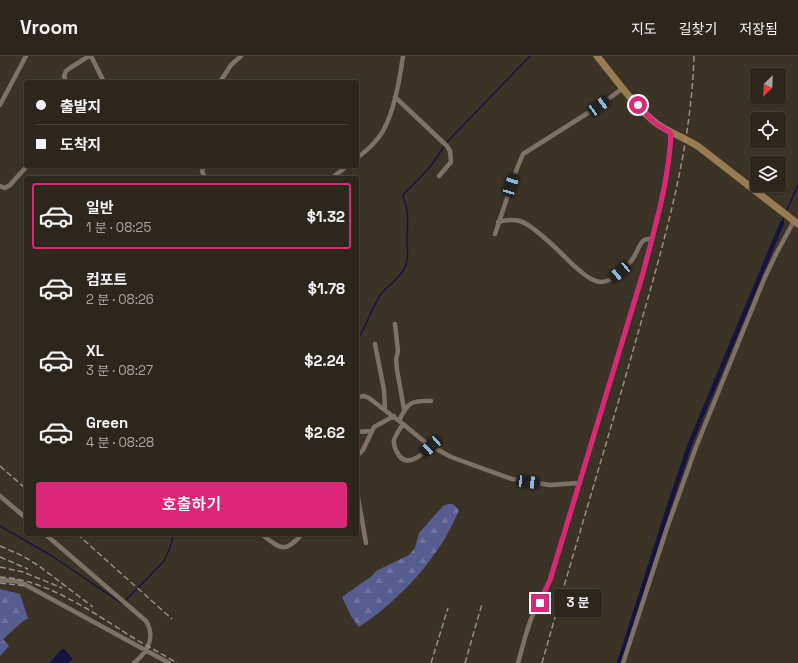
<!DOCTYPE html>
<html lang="ko">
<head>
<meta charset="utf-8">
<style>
	:root { --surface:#2d261d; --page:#352e26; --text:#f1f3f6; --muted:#a7a5a4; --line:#48433b; --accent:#db2777 }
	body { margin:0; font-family:"Space Grotesk","Noto Sans KR",sans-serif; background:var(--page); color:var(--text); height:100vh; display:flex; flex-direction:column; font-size:15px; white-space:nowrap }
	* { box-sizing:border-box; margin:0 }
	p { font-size:13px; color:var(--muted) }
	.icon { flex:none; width:22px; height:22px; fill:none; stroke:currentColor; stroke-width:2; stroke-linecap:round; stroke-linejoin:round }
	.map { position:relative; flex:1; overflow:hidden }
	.side { position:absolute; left:24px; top:120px; width:335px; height:360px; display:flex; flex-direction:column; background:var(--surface); border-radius:4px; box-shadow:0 1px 3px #0004,0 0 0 1px var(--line) }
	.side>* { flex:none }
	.top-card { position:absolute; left:24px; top:24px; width:335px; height:88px; border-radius:4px; box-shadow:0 1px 3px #0004,0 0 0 1px var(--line); display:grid; align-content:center; height:88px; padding:0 12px; background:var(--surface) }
	.needle { width:26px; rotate:204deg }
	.buttons { position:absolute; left:750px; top:12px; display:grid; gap:8px }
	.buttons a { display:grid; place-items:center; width:36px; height:36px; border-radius:4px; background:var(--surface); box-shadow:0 1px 3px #0004,0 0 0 1px var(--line); font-size:20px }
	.end { position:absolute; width:18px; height:18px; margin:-9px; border:5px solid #db2777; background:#fff; box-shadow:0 0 0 2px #fff }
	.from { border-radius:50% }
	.bubble { position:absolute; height:28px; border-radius:4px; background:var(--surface); box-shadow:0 1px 3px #0004,0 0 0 1px var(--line); font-size:13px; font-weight:600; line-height:28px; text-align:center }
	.car { position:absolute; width:12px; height:24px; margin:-12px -6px; border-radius:5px; box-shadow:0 0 3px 1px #0007; background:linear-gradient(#222 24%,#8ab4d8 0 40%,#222 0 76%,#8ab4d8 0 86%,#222 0) }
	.top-card b { display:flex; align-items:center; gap:14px; height:38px; font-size:15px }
	.top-card b+b { border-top:1px solid var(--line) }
	.top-card i { width:10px; height:10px; background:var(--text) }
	ul { padding:7px 0 0; list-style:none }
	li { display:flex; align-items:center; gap:12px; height:66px; margin:0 8px 6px; padding:0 4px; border:2px solid transparent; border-radius:4px }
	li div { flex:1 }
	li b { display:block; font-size:15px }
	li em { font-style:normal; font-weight:600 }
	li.on { border-color:var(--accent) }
	li>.icon { width:36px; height:36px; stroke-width:1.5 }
	.cta { display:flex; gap:8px; margin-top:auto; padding:8px 12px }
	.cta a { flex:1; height:46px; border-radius:4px; background:var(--accent); color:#fff; font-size:16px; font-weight:600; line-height:46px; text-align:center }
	header { display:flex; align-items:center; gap:24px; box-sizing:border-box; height:56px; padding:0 20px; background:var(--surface); border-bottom:1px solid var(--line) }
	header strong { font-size:19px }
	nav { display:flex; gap:22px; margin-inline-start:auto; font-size:14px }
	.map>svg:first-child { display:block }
	.forest { fill:url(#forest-firs) }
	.water { fill:#151441 }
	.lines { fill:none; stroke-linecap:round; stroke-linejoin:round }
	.stream { stroke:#151441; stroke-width:1.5 }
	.canal { stroke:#151441; stroke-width:4.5 }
	.minor { stroke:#7d7265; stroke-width:4.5 }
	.secondary { stroke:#987c51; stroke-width:7 }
	.rail { stroke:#968e85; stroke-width:1.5; stroke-dasharray:6 3; stroke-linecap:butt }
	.route { stroke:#db2777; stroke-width:5 }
</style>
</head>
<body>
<header>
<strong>Vroom</strong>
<nav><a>지도</a><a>길찾기</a><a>저장됨</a></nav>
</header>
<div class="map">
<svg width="798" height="607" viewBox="0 0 798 607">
	<defs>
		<pattern id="forest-firs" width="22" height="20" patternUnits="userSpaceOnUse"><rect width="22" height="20" fill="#575d91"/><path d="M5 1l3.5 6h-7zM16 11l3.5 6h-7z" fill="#6e739f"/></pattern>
	</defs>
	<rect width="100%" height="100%" fill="#3c3327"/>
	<path class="forest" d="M448 448H453L459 454C440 501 400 544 359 571L351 560 342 541 372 520 376 515 409 499 415 492 419 477 443 450Z
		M0 533 20 538 28 562 22 566 3 583 9 590 0 600Z"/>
	<path class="water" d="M62 593H64L73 603 68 607H49Z"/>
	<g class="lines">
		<path class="stream" d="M787 154 798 129
			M782 167 784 161
			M357 284C367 270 371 252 381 238 390 227 404 220 407 205 409 198 406 191 407 183 407 172 409 161 406 150 406 146 402 143 403 139L430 111 448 85 530 0
			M0 470 52 500 121 547H123L164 505 169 494 174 478"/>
		<path class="canal" d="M619 607 669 450 690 388 782 167"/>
		<path class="minor" d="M91 0 104 26
			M66 26 64 20 66 15 70 12 89 0
			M220 26 231 9 241 0
			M395 41 447 90 450 95 451 106 439 120
			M0 49 26 0
			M357 102C365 96 373 89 379 81 393 63 400 22 403 0
			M204 110 202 115 205 122
			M332 122 347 110
			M0 130 5 132 10 129 27 110
			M498 166C505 164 513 163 520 165 535 170 561 197 572 208 580 215 590 225 601 226 611 227 629 209 634 201 637 196 639 189 643 185 646 182 649 183 652 183
			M495 178 516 115 523 98 599 50 623 32
			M395 268 398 295 396 303 397 314 404 353
			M375 288 384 334 385 354
			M357 341 364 340 369 342 403 368 426 387 451 401 512 423 550 429 579 427
			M399 365C407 347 411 344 431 345
			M403 368C400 373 396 378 394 384 393 389 395 392 397 396 405 414 422 399 431 390
			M357 376 371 375
			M357 400 363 394 374 371 394 360
			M357 436 366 487
			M0 440 26 462
			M45 478 146 565C156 581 147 596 134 607
			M261 478C280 492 284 499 302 478
			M0 524 15 525 24 528 169 607
			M518 607 526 578 531 563 550 524 643 217C655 170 669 125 671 77
			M623 607 667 472 696 391 765 221 776 198 794 165"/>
		<path class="secondary" d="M597 0C615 22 634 50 656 67 670 77 685 82 699 91L798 168"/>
		<path class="rail" d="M0 410 26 433
			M77 478 172 563
			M0 490 23 500 39 510 93 551
			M0 501 28 513
			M0 511 23 516 62 532
			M0 521C46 523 94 557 132 581 147 590 162 598 177 607
			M0 527 26 530
			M431 607 448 552
			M465 607 482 548
			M542 607C573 497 607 387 638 277 664 186 691 95 694 0"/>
	</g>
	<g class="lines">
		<path class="route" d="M540 547 550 524 643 217C655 171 669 125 671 77L655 67 638 49"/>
	</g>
</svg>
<div class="buttons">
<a><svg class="needle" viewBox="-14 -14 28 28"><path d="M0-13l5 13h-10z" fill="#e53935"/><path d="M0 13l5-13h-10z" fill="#a7a5a4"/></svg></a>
<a><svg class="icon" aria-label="locate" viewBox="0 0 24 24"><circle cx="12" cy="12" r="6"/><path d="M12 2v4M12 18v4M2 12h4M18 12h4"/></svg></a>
<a><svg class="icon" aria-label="layers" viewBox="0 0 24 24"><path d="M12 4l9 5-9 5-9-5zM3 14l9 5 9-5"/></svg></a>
</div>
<i class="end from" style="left:638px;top:49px"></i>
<i class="end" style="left:540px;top:547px"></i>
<div class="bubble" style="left:554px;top:533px;width:48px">3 분</div>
<i class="car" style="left:599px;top:50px;rotate:54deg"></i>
<i class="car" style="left:511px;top:129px;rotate:17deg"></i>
<i class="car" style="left:620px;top:216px;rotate:230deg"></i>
<i class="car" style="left:431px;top:390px;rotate:227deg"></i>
<i class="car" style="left:528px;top:426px;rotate:96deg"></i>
<div class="top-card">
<b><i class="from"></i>출발지</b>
<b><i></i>도착지</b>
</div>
<section class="side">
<ul>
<li class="on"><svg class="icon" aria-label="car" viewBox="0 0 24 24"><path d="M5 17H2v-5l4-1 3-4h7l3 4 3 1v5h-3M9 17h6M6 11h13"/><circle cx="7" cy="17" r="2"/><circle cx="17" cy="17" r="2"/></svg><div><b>일반</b><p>1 분 · 08:25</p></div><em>$1.32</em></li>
<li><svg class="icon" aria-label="car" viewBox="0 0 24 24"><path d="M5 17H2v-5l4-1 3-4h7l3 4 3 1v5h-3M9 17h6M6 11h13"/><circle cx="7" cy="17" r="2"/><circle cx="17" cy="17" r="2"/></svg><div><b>컴포트</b><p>2 분 · 08:26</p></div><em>$1.78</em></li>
<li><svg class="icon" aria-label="car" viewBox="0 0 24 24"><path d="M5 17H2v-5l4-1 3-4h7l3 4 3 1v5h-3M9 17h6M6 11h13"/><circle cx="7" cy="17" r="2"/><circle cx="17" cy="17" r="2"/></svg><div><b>XL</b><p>3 분 · 08:27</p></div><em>$2.24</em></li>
<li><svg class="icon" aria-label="car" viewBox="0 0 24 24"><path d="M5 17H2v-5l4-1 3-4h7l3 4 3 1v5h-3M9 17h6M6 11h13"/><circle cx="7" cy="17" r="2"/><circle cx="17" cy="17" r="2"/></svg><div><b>Green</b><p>4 분 · 08:28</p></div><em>$2.62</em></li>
</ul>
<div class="cta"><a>호출하기</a></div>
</section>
</div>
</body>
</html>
